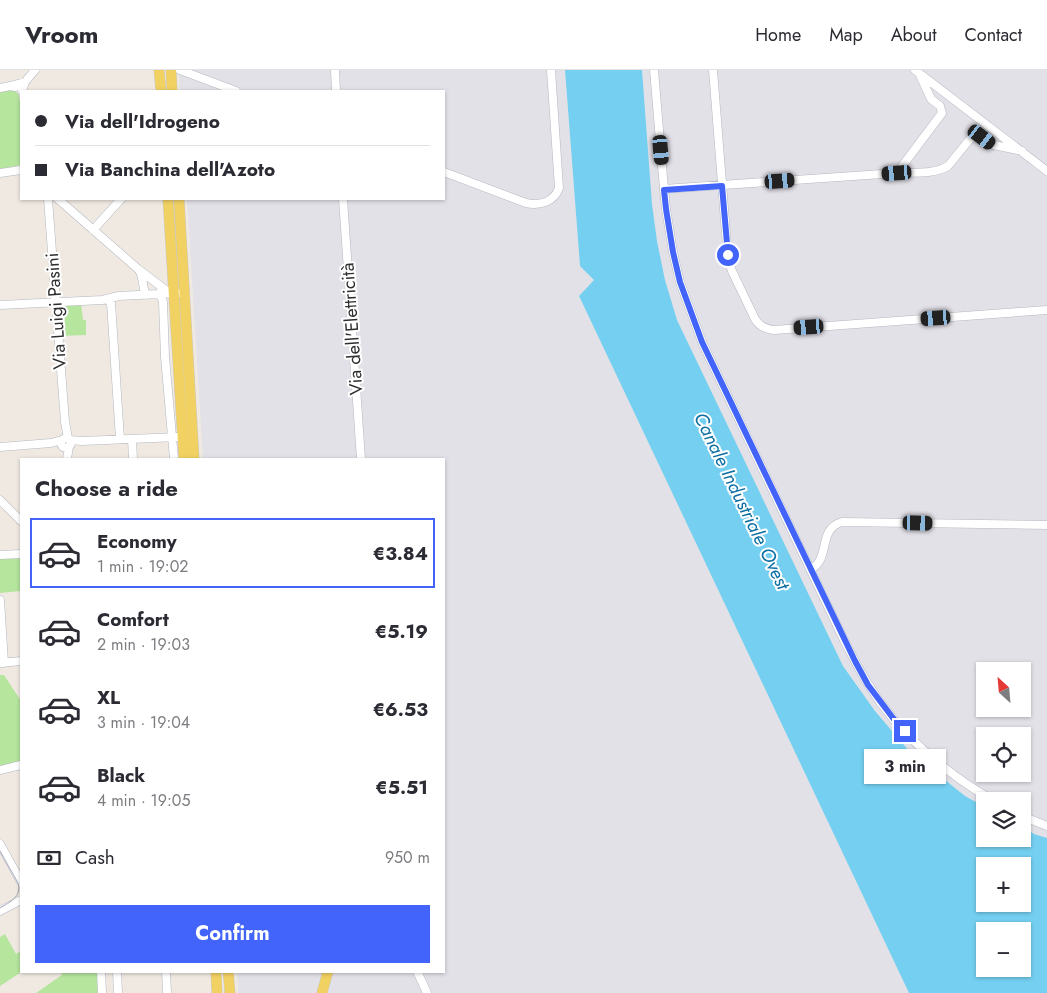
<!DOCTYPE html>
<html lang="en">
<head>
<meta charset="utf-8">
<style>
	:root { --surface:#fff; --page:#f2f2f3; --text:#2b2b33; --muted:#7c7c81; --line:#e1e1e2; --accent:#4264fb }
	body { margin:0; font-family:Jost,sans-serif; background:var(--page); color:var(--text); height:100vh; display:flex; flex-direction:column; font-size:19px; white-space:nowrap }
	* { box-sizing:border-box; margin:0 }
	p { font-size:16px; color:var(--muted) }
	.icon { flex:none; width:28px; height:28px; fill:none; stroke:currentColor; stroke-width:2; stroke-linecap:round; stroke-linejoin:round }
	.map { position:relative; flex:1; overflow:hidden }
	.side { position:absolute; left:20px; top:388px; width:425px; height:515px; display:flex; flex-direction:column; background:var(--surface); border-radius:0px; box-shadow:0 1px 4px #0004 }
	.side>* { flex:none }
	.hud { position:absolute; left:20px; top:20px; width:425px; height:110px; border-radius:0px; box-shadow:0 1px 4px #0004; display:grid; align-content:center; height:110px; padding:0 15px; background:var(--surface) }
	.needle { width:32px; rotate:334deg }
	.controls { position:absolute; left:976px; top:592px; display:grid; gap:10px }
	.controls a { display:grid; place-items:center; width:55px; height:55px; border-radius:0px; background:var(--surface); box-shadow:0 1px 4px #0004; font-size:25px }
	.end { position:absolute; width:22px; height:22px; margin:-11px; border:6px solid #4264fb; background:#fff; box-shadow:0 0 0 2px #fff }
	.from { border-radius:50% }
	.bubble { position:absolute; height:35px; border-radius:0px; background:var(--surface); box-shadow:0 1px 4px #0004; font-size:16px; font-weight:700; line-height:35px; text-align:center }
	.car { position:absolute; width:15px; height:30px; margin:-15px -8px; border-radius:6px; box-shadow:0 0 4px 1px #0007; background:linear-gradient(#222 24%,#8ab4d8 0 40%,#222 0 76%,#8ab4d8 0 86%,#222 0) }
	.hud b { display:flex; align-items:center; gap:18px; height:48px; font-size:19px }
	.hud b+b { border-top:1px solid var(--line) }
	.hud i { width:12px; height:12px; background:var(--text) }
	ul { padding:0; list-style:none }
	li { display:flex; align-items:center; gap:15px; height:70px; margin:0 10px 8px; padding:0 5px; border:2px solid transparent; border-radius:0px }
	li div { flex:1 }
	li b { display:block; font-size:19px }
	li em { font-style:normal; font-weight:700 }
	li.selected { border-color:var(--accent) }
	li>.icon { width:45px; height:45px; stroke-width:1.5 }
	h2 { padding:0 15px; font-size:22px; line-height:60px }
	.pay { display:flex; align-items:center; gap:12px; height:55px; padding:0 15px; font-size:19px }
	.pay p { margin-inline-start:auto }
	.button { display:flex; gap:10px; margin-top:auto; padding:10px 15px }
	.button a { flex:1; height:58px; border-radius:0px; background:var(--accent); color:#fff; font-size:20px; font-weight:700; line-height:58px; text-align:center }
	header { display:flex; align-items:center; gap:30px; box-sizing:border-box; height:70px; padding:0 25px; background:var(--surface); border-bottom:1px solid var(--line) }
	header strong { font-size:24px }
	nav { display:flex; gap:28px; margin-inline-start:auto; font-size:18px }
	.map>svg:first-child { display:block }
	.industrial { fill:#e3e1e8; fill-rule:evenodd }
	.green { fill:#b6e59e }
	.water { fill:#75cff0; fill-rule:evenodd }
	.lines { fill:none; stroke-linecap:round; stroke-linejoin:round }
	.minor-casing { stroke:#b4b7c1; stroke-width:9 }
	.major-casing { stroke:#c9c9c9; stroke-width:11 }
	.minor { stroke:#fff; stroke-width:8 }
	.major { stroke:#f2d163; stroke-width:10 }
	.tram { stroke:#a3a6b8; stroke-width:1 }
	.route { stroke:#4264fb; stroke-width:6 }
	.labels { text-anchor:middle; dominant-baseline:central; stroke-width:4; stroke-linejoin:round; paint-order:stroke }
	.street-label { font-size:18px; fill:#2e2e2e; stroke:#fff }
	.water-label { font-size:19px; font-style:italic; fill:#0d6fa3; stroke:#fff }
</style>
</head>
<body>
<header>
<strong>Vroom</strong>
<nav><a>Home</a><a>Map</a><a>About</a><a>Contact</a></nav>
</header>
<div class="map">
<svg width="1047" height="923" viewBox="0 0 1047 923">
	<rect width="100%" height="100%" fill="#efe9e1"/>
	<path class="industrial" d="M178 0H565L580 196 594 210 579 226 909 923H238L237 901H444V389H203L187 129H444V21H180Z
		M642 0H1047V768L1034 764 1023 757 1022 731H985V737L965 726 910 682 875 641 843 596 677 250 665 210 657 171 652 134ZM985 601H1022V639H985ZM985 666H1022V704H985Z"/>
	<path class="green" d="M12 19C15 21 16 21 18 24 24 39 21 78 21 95L0 99V20Z
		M81 233 83 250H86V265L60 266 58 234Z
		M21 488V521L0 523V489Z
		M0 605H4L21 631V694L0 698Z
		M5 864 16 884 21 881V901H23L0 916V867Z
		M60 901H99L100 923H36L62 905Z"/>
	<path class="water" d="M565 0H642L652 134 657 171 665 210 677 250 843 596 875 641 910 682 965 726 985 737V769H1022L1023 757 1034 764 1047 768V923H909L579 226 594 210 580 196ZM985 796H1022V834H985ZM985 861H1022V899H985Z"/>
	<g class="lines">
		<defs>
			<path id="minor" d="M180 0 236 21
				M335 0 336 21
				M654 0 664 119 666 139 673 182 680 212 702 272 844 570C852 585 859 600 868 614 898 663 945 703 994 731
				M713 0 728 189 732 201 755 249C759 256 765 259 774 260L1047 240
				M915 0 1047 101
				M25 12 35 0
				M10 16 25 12 22 21
				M0 18 10 16 15 17
				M444 102 526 133C540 136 554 132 559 118L551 0
				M0 103 21 100
				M897 103 942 43 940 36 931 29 920 5
				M664 119 897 103C914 102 933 105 948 96L970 69 977 66 982 67 994 75 1022 81
				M48 129 65 352 68 368
				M58 129 138 199 167 221
				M343 129 361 389
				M93 160 121 129
				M139 200C144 208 142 217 146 225
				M163 218 159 224 162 229 163 232 165 287 174 389
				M106 229 111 233 120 369
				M0 235 102 230 119 226 178 223
				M61 373a5 5 0 1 1 10 0a5 5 0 1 1-10 0Z
				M132 369 133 389
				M70 370 82 371 178 367
				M0 377 51 373 62 370
				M67 389 69 376
				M0 430 21 451
				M0 485 21 484
				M811 499C831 489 817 459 842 452L1047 455
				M0 530 4 593
				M0 593 21 591
				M0 700 21 695
				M1022 746 1047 756
				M0 774 21 812
				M0 841 21 830
				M101 901 102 923
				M117 901 118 923
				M166 901 167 923
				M417 901 427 923"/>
			<path id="major" d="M159 0 161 21
				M171 0 172 21
				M168 129 184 389
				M179 129 194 389
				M216 901 217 923
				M228 901 230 923
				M322 923 328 901"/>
		</defs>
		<use href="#minor" class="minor-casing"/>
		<use href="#major" class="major-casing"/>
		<use href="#minor" class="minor"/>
		<use href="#major" class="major"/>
		<path class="tram" d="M0 781 18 813C22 827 10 832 0 838"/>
	</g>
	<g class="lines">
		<path class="route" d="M728 185 722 116 664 120 666 139 673 182 680 212 702 272 855 591 868 615 893 648 905 661"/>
	</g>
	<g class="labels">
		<g class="street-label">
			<text transform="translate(56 241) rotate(-94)">Via Luigi Pasini</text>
			<text transform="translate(352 259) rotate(-94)">Via dell'Elettricità</text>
		</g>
		<g class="water-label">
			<text transform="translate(742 431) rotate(64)">Canale Industriale Ovest</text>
		</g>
	</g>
</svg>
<div class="controls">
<a><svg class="needle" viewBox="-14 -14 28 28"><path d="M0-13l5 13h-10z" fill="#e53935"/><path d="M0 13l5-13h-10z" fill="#7c7c81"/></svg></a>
<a><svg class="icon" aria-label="locate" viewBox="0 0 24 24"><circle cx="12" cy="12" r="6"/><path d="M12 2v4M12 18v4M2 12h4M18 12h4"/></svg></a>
<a><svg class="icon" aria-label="layers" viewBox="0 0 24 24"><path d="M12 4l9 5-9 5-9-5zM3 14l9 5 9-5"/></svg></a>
<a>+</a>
<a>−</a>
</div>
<i class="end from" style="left:728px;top:185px"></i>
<i class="end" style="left:905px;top:661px"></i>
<div class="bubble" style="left:864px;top:679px;width:82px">3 min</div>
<i class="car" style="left:982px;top:67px;rotate:127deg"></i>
<i class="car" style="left:661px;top:80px;rotate:175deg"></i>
<i class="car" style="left:897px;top:103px;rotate:266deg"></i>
<i class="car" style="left:780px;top:111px;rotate:86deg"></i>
<i class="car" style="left:936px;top:248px;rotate:266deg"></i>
<i class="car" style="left:809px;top:257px;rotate:266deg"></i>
<i class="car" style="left:918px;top:453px;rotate:91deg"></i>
<div class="hud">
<b><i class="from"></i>Via dell'Idrogeno</b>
<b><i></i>Via Banchina dell'Azoto</b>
</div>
<section class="side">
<h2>Choose a ride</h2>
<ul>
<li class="selected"><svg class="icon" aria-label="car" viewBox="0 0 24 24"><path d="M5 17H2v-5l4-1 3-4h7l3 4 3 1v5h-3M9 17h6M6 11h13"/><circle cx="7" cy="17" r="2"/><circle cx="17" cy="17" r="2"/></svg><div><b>Economy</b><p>1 min · 19:02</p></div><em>€3.84</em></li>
<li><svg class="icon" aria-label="car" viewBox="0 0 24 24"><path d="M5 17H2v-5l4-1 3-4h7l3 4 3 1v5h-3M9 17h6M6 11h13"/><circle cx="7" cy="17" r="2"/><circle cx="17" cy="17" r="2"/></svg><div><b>Comfort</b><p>2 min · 19:03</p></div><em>€5.19</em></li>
<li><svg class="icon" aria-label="car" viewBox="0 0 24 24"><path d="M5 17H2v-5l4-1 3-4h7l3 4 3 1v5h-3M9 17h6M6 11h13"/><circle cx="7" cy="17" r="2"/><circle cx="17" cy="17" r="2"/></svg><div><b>XL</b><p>3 min · 19:04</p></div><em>€6.53</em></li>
<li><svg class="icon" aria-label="car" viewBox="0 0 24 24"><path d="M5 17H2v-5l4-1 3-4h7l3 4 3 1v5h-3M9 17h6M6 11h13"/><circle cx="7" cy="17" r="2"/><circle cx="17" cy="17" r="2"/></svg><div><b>Black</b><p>4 min · 19:05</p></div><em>€5.51</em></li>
</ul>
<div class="pay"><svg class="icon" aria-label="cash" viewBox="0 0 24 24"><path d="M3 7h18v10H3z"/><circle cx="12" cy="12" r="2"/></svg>Cash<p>950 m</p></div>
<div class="button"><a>Confirm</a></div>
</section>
</div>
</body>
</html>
